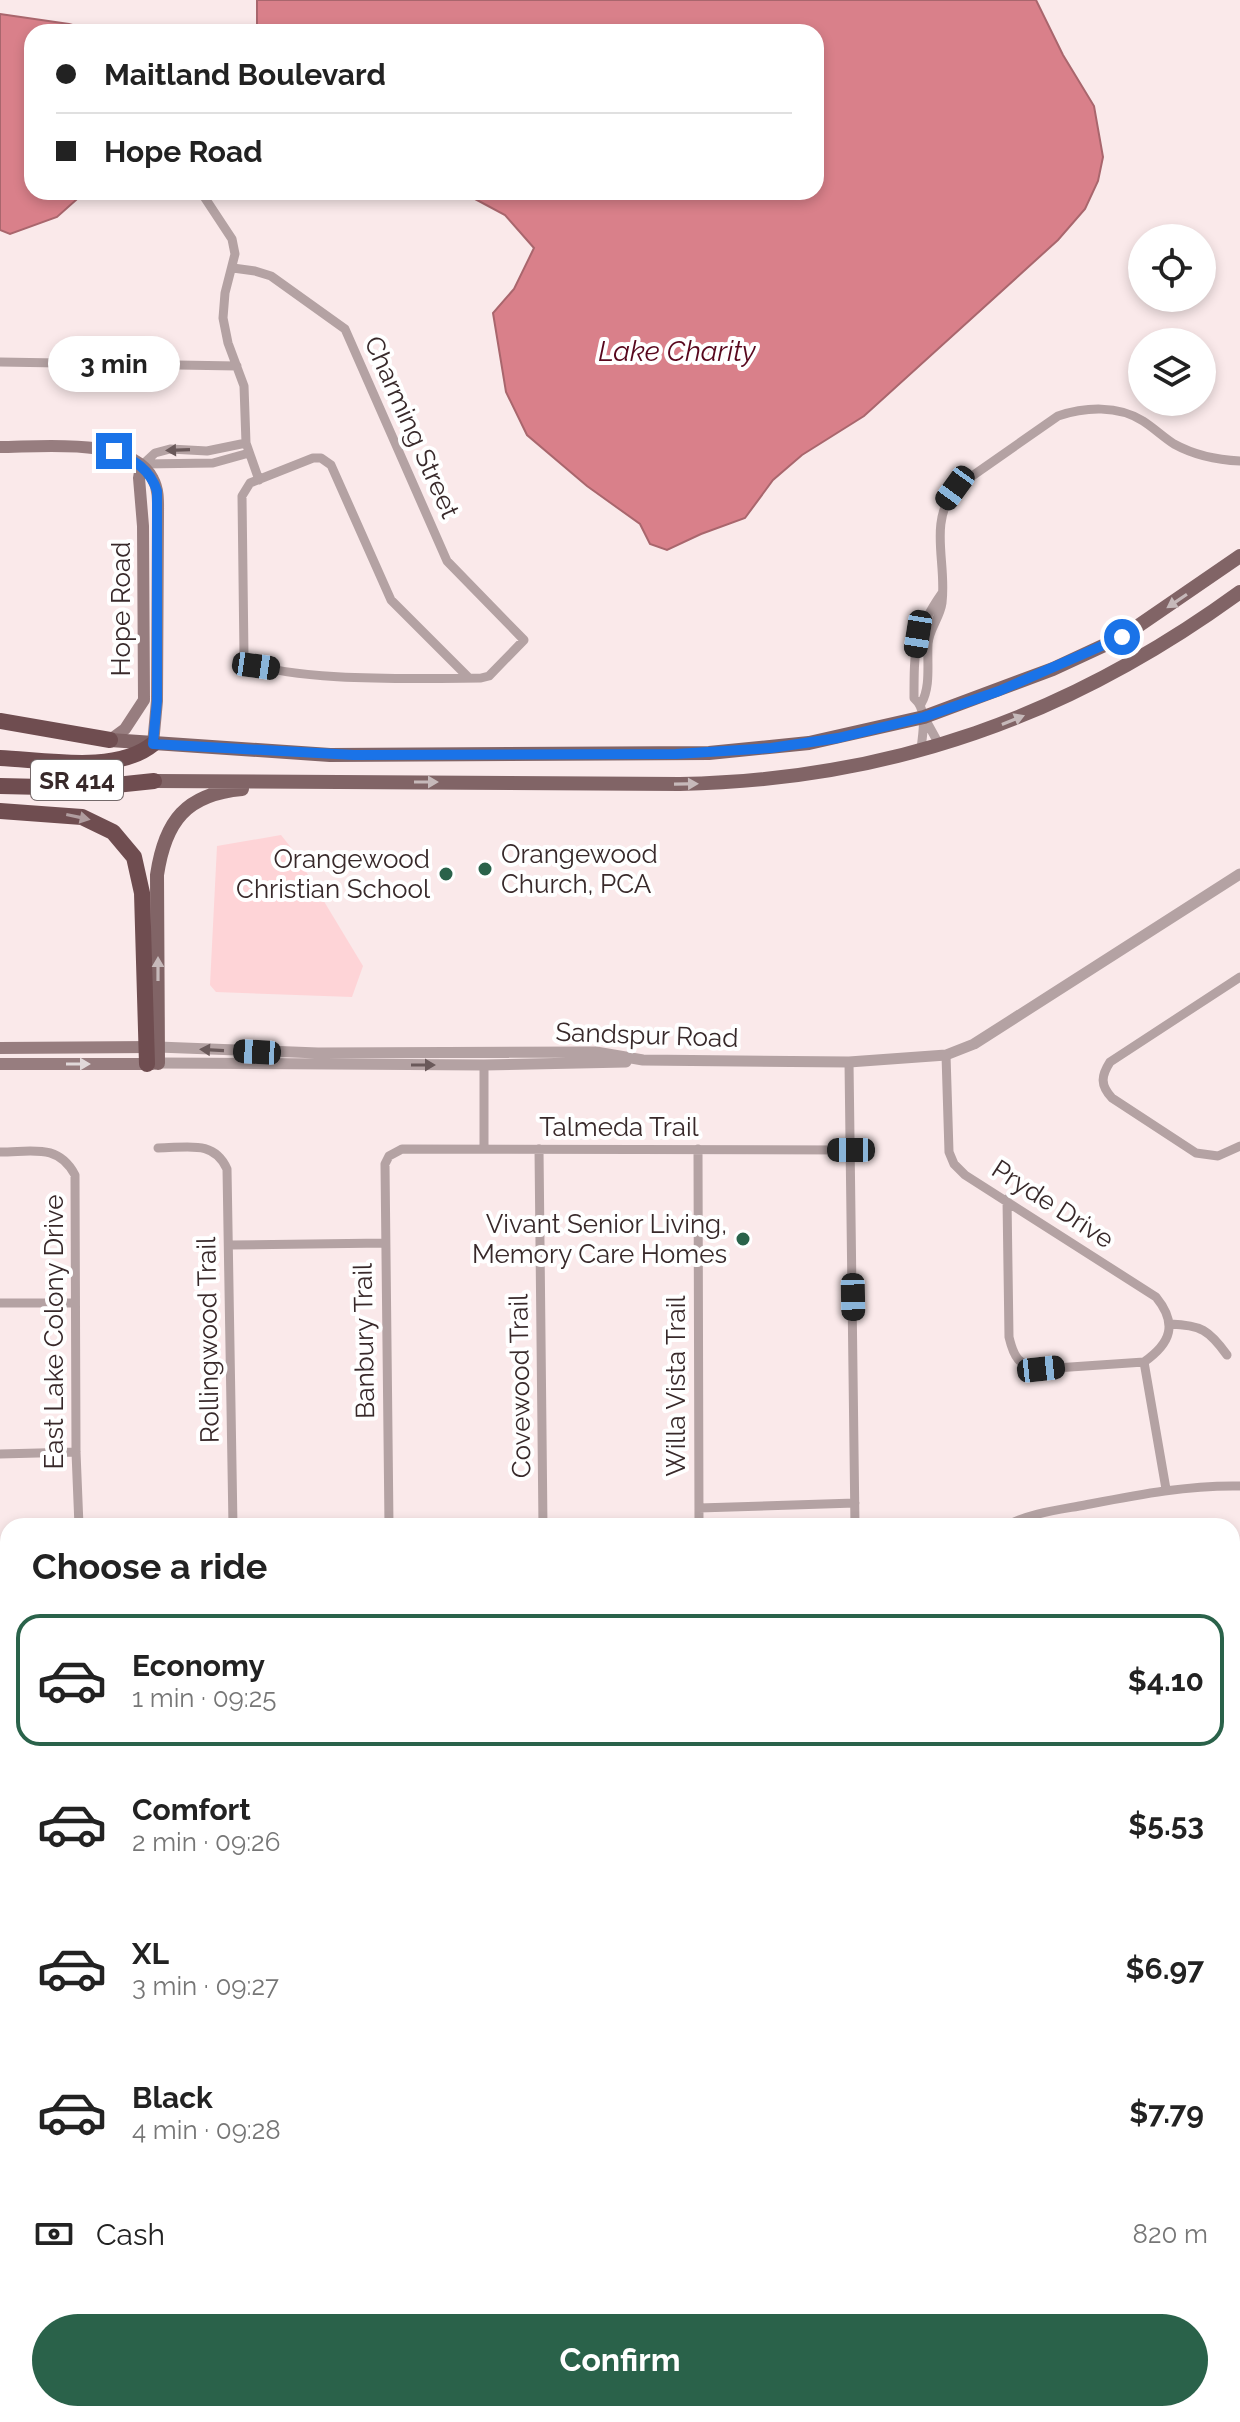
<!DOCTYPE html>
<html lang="en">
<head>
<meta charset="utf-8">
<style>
	:root { --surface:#fff; --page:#f2f2f2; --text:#222; --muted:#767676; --line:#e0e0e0; --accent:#2a624a }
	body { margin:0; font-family:Raleway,sans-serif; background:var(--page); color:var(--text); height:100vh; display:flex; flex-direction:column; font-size:30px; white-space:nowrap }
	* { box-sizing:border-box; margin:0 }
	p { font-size:26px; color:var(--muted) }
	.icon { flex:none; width:44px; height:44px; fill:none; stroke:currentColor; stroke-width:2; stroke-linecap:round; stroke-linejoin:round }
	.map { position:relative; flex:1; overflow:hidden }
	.details { position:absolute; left:0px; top:1518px; width:1240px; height:904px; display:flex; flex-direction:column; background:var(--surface); border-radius:24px 24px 0 0; box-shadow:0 4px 12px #0003 }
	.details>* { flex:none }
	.banner { position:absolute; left:24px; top:24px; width:800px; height:176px; border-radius:24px; box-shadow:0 4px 12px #0003; display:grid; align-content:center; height:176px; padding:0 32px; background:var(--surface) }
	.controls { position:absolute; left:1128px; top:224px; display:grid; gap:16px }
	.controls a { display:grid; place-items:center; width:88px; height:88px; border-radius:50%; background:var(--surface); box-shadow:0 4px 12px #0003; font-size:40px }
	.end { position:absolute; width:36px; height:36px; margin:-18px; border:10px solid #1a73e8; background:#fff; box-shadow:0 0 0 4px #fff }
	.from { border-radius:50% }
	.bubble { position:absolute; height:56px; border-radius:28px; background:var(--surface); box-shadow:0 4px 12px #0003; font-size:26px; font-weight:700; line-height:56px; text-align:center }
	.car { position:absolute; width:24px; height:48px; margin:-24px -12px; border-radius:10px; box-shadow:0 0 6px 2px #0007; background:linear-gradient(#222 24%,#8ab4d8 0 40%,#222 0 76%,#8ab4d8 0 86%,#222 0) }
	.banner b { display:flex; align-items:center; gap:28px; height:76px; font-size:30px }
	.banner b+b { border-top:2px solid var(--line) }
	.banner i { width:20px; height:20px; background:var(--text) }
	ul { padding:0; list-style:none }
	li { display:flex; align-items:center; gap:24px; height:132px; margin:0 16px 12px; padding:0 16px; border:4px solid transparent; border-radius:24px }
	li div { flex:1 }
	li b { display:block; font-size:30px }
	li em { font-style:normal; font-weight:700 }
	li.active { border-color:var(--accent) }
	li>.icon { width:72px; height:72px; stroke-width:1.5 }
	h2 { padding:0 32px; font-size:36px; line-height:96px }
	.pay { display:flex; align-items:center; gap:20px; height:88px; padding:0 32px; font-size:30px }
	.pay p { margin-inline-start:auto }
	.cta { display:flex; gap:16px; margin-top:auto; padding:16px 32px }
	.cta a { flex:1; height:92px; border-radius:48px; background:var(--accent); color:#fff; font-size:32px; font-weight:700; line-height:92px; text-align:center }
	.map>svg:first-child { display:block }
	.green { fill:#fed4d7 }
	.water { fill:#d9808a; stroke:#a9666d; stroke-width:2 }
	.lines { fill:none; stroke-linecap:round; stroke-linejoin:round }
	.minor { stroke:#b4a2a3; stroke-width:9 }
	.tertiary { stroke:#b4a2a3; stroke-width:11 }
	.secondary { stroke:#977d7f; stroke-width:12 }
	.primary { stroke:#816466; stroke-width:14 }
	.motorway { stroke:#6f4d50; stroke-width:16 }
	.oneway { fill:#6a595a }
	.oneway2 { fill:#c6b9ba }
	.oneway3 { fill:#b09d9f }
	.oneway4 { fill:#e0d8d9 }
	.route { stroke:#1a73e8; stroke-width:10 }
	.poi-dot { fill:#2a624a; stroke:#fff; stroke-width:3 }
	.labels { text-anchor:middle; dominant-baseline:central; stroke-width:8; stroke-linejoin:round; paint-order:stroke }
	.shield { fill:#fff; stroke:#74696a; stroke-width:2 }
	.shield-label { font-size:24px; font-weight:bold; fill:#38292a }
	.street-label { font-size:26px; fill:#38292a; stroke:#fff }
	.poi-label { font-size:26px; fill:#38292a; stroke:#fff; text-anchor:end }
	.water-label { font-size:28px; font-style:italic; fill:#58071d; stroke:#fff }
</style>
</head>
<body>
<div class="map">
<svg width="1240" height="2422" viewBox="0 0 1240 2422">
	<rect width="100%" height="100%" fill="#fae9ea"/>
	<path class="green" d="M281 835 293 850 363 966 352 997 216 992 210 985 217 846Z"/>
	<path class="water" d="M257 0H1036L1063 55 1094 106 1103 157 1098 181 1085 209 1058 240 864 416 802 455 773 480 745 518 701 534 667 550 650 544 640 524 587 486 527 435 506 392 493 313 514 289 534 248 505 215 462 192H816V32H257Z
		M0 14 69 24 98 32H32V192H85L57 217 10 234 0 230Z
		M1232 1587 1240 1588V1825L1232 1828Z
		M8 1835V1939L0 1934V1850L2 1839Z
		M1232 2121 1240 2142V2275L1232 2295Z"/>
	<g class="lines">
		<path class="minor" d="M201 192 232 239 235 254 225 293 223 318 228 343 244 386 246 443 259 480
			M233 268 255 271 271 276 345 329 447 561 524 640 489 676 481 678C442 678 264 684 244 656L242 496 250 483 313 458H321L331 465 391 600 469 678
			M0 362 237 366
			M144 464 213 463 249 453
			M141 466 155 453 170 449 207 451 246 443
			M921 704C931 687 927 664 928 644 929 629 940 618 942 603 947 561 928 525 955 488L1058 416C1085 407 1118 405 1143 421 1154 428 1163 437 1174 444 1194 455 1217 460 1240 461
			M924 717 940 746
			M921 751C922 733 929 711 914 698 914 650 914 633 942 593
			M1240 977 1110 1062C1101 1076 1100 1085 1112 1098L1196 1153 1218 1156 1240 1146
			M946 1055 949 1152 954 1164 965 1175 1156 1297C1178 1324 1171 1343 1144 1362
			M849 1062 855 1526
			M484 1065V1148
			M158 1148C186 1148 214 1139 227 1169L233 1526
			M539 1149 543 1526
			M698 1149 699 1526
			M0 1152C32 1152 58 1143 75 1175L76 1452 79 1526
			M1007 1199 1009 1337C1014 1358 1018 1365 1041 1369L1144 1362
			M229 1245 385 1243
			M0 1303H75
			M1170 1324C1201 1325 1209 1330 1227 1355
			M1144 1362 1166 1489
			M0 1454 76 1452
			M699 1508 855 1503
			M389 1526 385 1164 389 1156 402 1149 851 1150
			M1006 1526C1030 1513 1058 1510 1085 1505 1137 1495 1187 1485 1240 1486
			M0 1611H8
			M1232 1859 1240 1853
			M1232 1993 1240 2008
			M0 2414 315 2417
			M722 2414V2422
			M577 2422V2414"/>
		<path class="tertiary" d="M158 1047 318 1053 596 1052 643 1060 849 1062 946 1055 974 1044 1240 874
			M158 1063 484 1065 626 1062"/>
		<path class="secondary" d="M0 447C40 447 132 436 153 479 159 490 158 503 158 516L157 701 153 744
			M110 740 125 729 144 700 143 526 139 478 141 466
			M0 1048 153 1047
			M0 1064H153"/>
		<path class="primary" d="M110 740 330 755 709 753 809 743 924 717 1053 669 1122 637 1240 556
			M154 781 680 784C891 780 1070 716 1240 592
			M158 1063 157 875C165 821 186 794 242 789"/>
		<path class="motorway" d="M0 721 110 740
			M0 758C45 760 117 774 153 744
			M0 786 87 788 154 781
			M0 811 82 817 113 832 134 857 142 893 147 1064"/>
	</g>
	<defs><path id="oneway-solid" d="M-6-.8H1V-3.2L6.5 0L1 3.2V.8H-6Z" transform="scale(2)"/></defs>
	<g class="oneway">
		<use href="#oneway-solid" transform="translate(178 450) rotate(178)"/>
		<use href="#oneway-solid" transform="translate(212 1050) rotate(-177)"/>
		<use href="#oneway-solid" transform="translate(423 1065)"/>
	</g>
	<g class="oneway2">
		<use href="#oneway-solid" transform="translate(1177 601) rotate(146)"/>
		<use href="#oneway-solid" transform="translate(1013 720) rotate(-22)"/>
		<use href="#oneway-solid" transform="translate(426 782)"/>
		<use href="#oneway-solid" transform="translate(686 784) rotate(-1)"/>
		<use href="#oneway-solid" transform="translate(158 969) rotate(-90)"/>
	</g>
	<use class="oneway3" href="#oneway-solid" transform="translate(78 817) rotate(12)"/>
	<use class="oneway4" href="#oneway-solid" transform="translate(78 1064)"/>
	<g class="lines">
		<path class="route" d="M114 451C134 460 150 469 157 491V701L153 744 354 755 676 754 771 748 838 738 924 717 999 691 1122 637"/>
	</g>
	<g class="poi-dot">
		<circle cx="485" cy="869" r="8"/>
		<circle cx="446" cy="874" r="8"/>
		<circle cx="743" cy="1239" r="8"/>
	</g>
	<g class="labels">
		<rect class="shield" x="31" y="760" width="92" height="40" rx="6"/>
		<g class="shield-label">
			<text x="77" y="780">SR 414</text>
		</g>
		<g class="street-label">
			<text transform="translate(412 427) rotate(66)">Charming Street</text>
			<text transform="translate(121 609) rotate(-90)">Hope Road</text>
			<text transform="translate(647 1035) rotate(2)">Sandspur Road</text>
			<text x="619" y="1127">Talmeda Trail</text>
			<text transform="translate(1053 1204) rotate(33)">Pryde Drive</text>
			<text transform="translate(54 1332) rotate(-90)">East Lake Colony Drive</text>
			<text transform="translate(208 1340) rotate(-91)">Rollingwood Trail</text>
			<text transform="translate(364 1341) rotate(-91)">Banbury Trail</text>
			<text transform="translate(520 1386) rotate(-91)">Covewood Trail</text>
			<text transform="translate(676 1386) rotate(-90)">Willa Vista Trail</text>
		</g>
		<g class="poi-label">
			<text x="501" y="854" text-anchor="start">Orangewood<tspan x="501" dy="30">Church, PCA</tspan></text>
			<text x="430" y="859">Orangewood<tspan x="430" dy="30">Christian School</tspan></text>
			<text x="727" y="1224">Vivant Senior Living,<tspan x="727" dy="30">Memory Care Homes</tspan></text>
		</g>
		<g class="water-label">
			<text x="677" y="351">Lake Charity</text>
		</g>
	</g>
</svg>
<div class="controls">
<a><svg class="icon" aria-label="locate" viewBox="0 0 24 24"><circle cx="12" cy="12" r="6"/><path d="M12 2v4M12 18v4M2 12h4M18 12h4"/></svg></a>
<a><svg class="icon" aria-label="layers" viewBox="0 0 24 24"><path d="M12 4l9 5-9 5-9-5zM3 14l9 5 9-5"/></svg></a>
</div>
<i class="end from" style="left:1122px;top:637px"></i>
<i class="end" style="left:114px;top:451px"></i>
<div class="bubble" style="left:48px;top:336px;width:132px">3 min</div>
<i class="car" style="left:955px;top:488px;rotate:216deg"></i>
<i class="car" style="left:918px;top:634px;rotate:189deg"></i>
<i class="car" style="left:256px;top:666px;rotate:98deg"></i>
<i class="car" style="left:257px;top:1052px;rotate:273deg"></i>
<i class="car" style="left:851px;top:1150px;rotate:270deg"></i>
<i class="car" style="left:853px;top:1297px;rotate:179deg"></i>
<i class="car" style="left:1041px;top:1369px;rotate:84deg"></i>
<div class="banner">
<b><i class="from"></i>Maitland Boulevard</b>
<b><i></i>Hope Road</b>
</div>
<section class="details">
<h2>Choose a ride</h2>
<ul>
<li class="active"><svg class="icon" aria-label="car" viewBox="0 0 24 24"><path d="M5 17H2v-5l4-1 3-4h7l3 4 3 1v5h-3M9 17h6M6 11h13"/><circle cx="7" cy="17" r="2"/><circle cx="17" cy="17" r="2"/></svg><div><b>Economy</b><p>1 min · 09:25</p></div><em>$4.10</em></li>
<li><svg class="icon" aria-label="car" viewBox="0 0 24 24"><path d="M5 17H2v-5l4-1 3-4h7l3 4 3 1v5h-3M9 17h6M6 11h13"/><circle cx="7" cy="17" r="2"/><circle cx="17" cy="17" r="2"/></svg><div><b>Comfort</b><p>2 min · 09:26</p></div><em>$5.53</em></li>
<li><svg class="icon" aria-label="car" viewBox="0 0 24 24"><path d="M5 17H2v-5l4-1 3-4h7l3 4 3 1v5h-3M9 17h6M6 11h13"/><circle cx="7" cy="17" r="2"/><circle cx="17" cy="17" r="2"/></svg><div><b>XL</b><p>3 min · 09:27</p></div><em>$6.97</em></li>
<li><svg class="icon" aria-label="car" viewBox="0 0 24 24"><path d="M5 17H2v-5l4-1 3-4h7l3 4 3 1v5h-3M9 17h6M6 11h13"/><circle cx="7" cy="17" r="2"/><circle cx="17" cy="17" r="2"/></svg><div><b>Black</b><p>4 min · 09:28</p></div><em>$7.79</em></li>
</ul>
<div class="pay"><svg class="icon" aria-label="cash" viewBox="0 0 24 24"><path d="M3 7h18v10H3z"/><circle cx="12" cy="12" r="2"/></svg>Cash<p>820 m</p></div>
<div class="cta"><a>Confirm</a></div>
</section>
</div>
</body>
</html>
